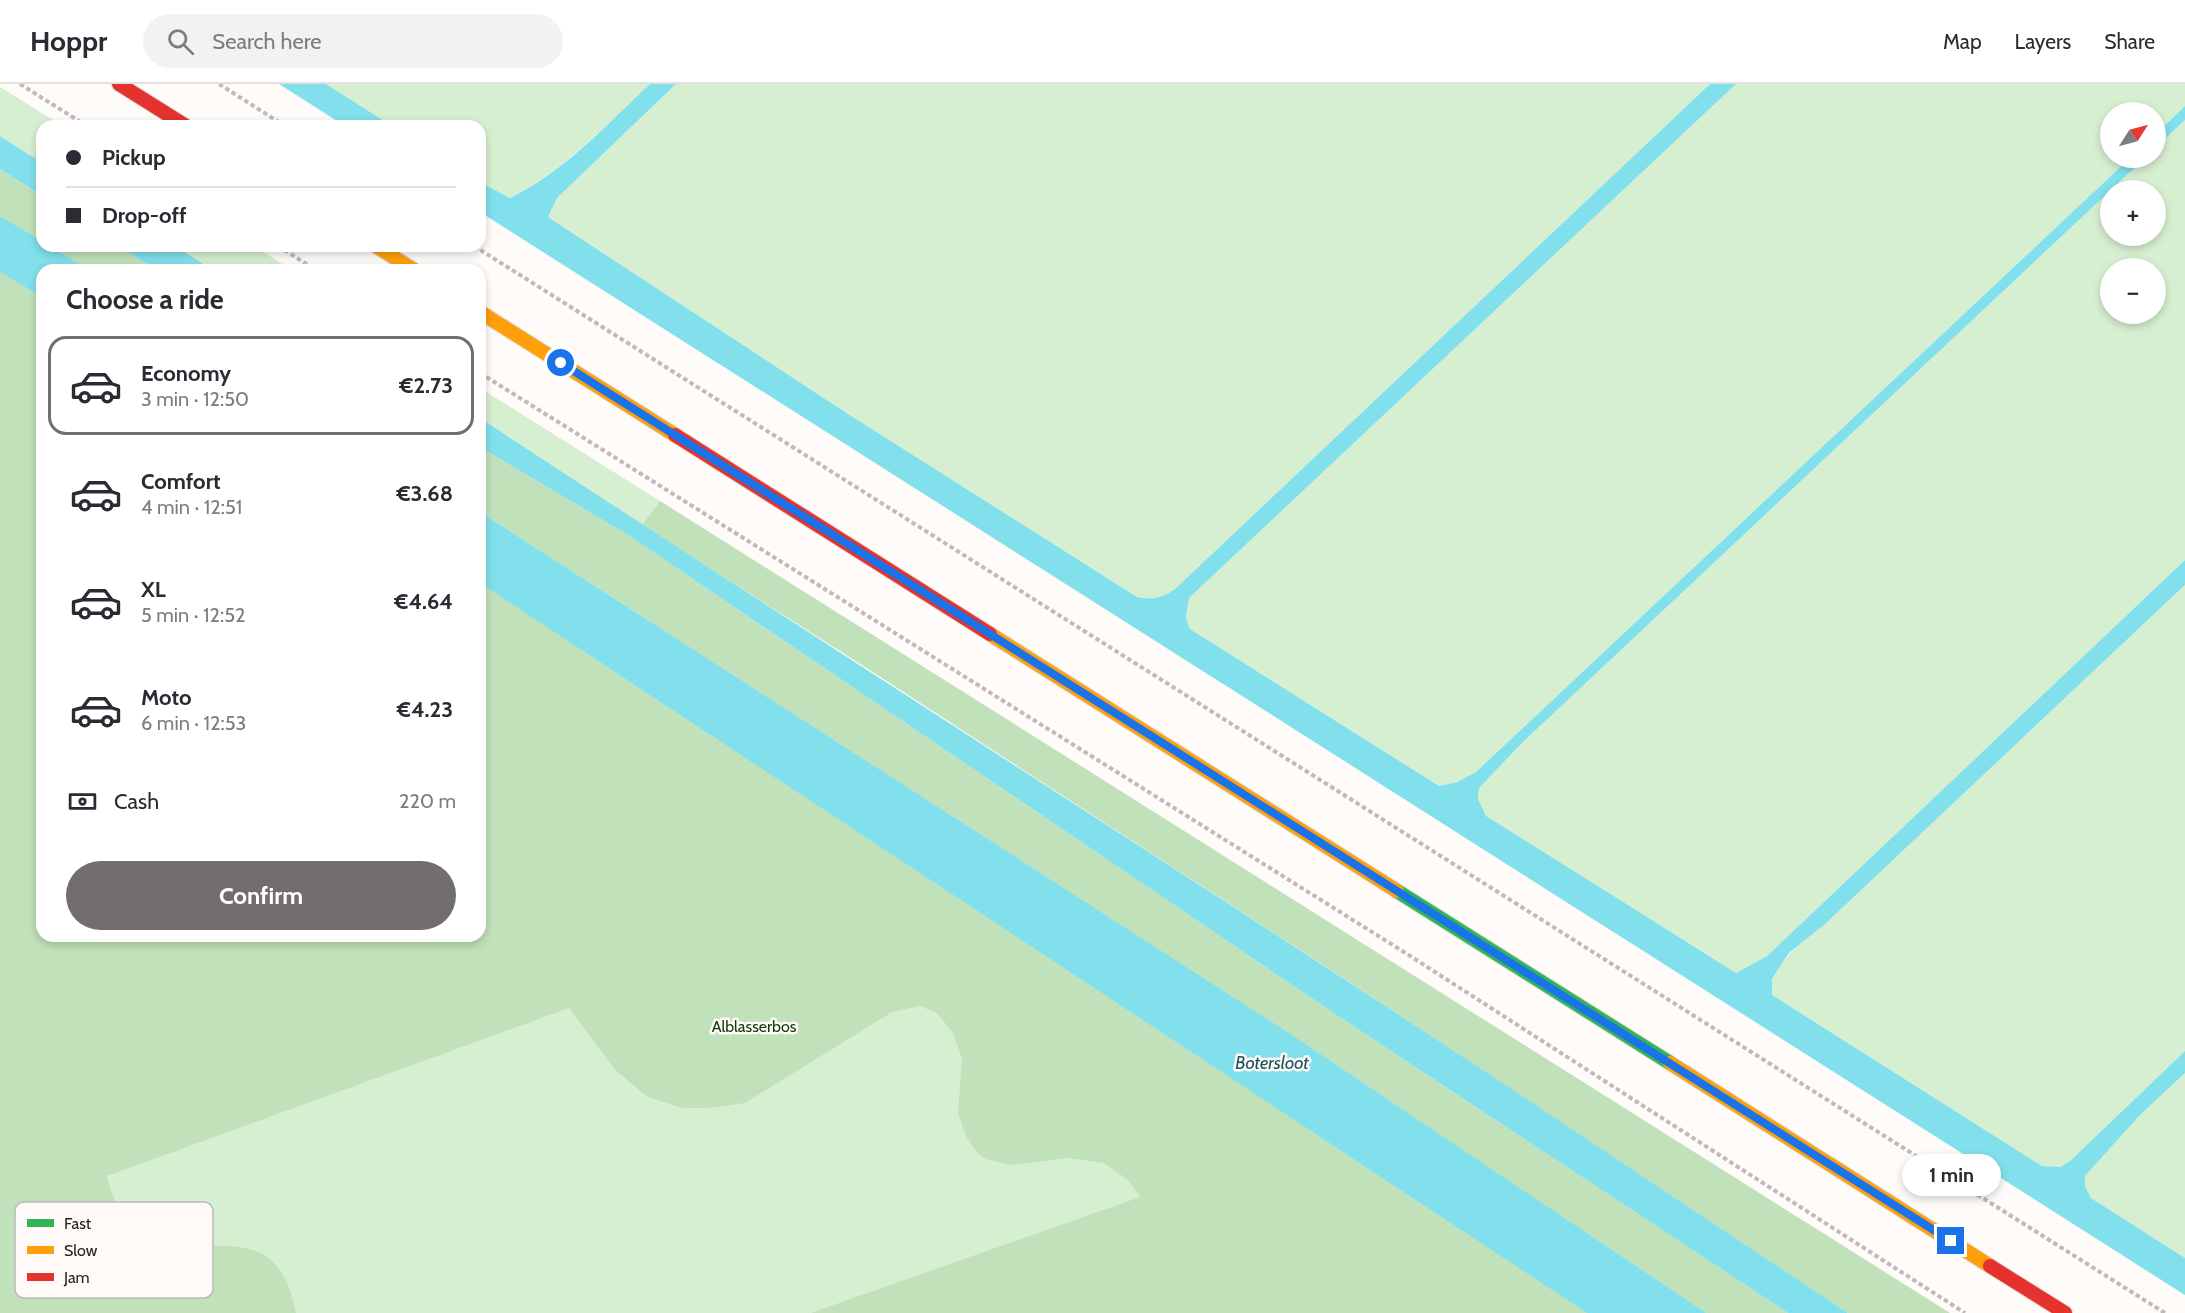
<!DOCTYPE html>
<html lang="en">
<head>
<meta charset="utf-8">
<style>
	:root { --surface:#fff; --page:#f2f2f3; --text:#2b2b33; --muted:#7c7c81; --line:#e1e1e2; --accent:#726e6d }
	body { margin:0; font-family:Cabin,sans-serif; background:var(--page); color:var(--text); height:100vh; display:flex; flex-direction:column; font-size:22px; white-space:nowrap }
	* { box-sizing:border-box; margin:0 }
	p { font-size:20px; color:var(--muted) }
	.icon { flex:none; width:33px; height:33px; fill:none; stroke:currentColor; stroke-width:2; stroke-linecap:round; stroke-linejoin:round }
	.map { position:relative; flex:1; overflow:hidden }
	.side { position:absolute; left:36px; top:180px; width:450px; height:678px; display:flex; flex-direction:column; background:var(--surface); border-radius:18px; box-shadow:0 3px 9px #0003 }
	.side>* { flex:none }
	.guide { position:absolute; left:36px; top:36px; width:450px; height:132px; border-radius:18px; box-shadow:0 3px 9px #0003; display:grid; align-content:center; height:132px; padding:0 30px; background:var(--surface) }
	.needle { width:39px; rotate:54deg }
	.buttons { position:absolute; left:2100px; top:18px; display:grid; gap:12px }
	.buttons a { display:grid; place-items:center; width:66px; height:66px; border-radius:50%; background:var(--surface); box-shadow:0 3px 9px #0003; font-size:30px }
	.end { position:absolute; width:27px; height:27px; margin:-14px; border:8px solid #1a73e8; background:#fff; box-shadow:0 0 0 3px #fff }
	.from { border-radius:50% }
	.bubble { position:absolute; height:42px; border-radius:21px; background:var(--surface); box-shadow:0 3px 9px #0003; font-size:20px; font-weight:700; line-height:42px; text-align:center }
	.guide b { display:flex; align-items:center; gap:21px; height:57px; font-size:22px }
	.guide b+b { border-top:2px solid var(--line) }
	.guide i { width:15px; height:15px; background:var(--text) }
	ul { padding:0; list-style:none }
	li { display:flex; align-items:center; gap:18px; height:99px; margin:0 12px 9px; padding:0 18px; border:3px solid transparent; border-radius:18px }
	li div { flex:1 }
	li b { display:block; font-size:22px }
	li em { font-style:normal; font-weight:700 }
	li.on { border-color:var(--accent) }
	li>.icon { width:54px; height:54px; stroke-width:1.5 }
	h2 { padding:0 30px; font-size:27px; line-height:72px }
	.pay { display:flex; align-items:center; gap:15px; height:66px; padding:0 30px; font-size:22px }
	.pay p { margin-inline-start:auto }
	.cta { display:flex; gap:12px; margin-top:auto; padding:12px 30px }
	.cta a { flex:1; height:69px; border-radius:36px; background:var(--accent); color:#fff; font-size:24px; font-weight:700; line-height:69px; text-align:center }
	header { display:flex; align-items:center; gap:36px; box-sizing:border-box; height:84px; padding:0 30px; background:var(--surface); border-bottom:2px solid var(--line) }
	header strong { font-size:28px }
	nav { display:flex; gap:33px; margin-inline-start:auto; font-size:21px }
	.search { width:420px; height:54px; background:var(--page); display:flex; align-items:center; gap:15px; box-sizing:border-box; padding:0 21px; border-radius:33px; color:var(--muted); font-size:22px }
	.map>svg:first-child { display:block }
	.green { fill:#d7efd1; fill-rule:evenodd }
	.forest { fill:#c0e1b9 }
	.water { fill:#81e0ec }
	.lines { fill:none; stroke-linecap:round; stroke-linejoin:round }
	.fast-casing { stroke:#dbd8d7; stroke-width:16 }
	.slow-casing { stroke:#dbd8d7; stroke-width:16 }
	.jam-casing { stroke:#dbd8d7; stroke-width:16 }
	.path { stroke:#c2bab8; stroke-width:4; stroke-dasharray:4.5 3; stroke-linecap:butt }
	.fast { stroke:#30b455; stroke-width:14 }
	.slow { stroke:#ff9f0a; stroke-width:14 }
	.jam { stroke:#e5322d; stroke-width:14 }
	.route { stroke:#1a73e8; stroke-width:8 }
	.labels { text-anchor:middle; dominant-baseline:central; stroke-width:5; stroke-linejoin:round; paint-order:stroke }
	.park-label { font-size:16px; fill:#113b0a; stroke:#fffaf8 }
	.water-label { font-size:18px; font-style:italic; fill:#1b545c; stroke:#fffaf8 }
	.key { fill:#fffaf8; stroke:#beb9b8; stroke-width:1.5 }
	.key-label { font-size:16px; fill:#272221 }
</style>
</head>
<body>
<header>
<strong>Hoppr</strong>
<div class="search"><svg class="icon" aria-label="search" viewBox="0 0 24 24"><circle cx="10" cy="10" r="6"/><path d="M15 15l6 6"/></svg>Search here</div>
<nav><a>Map</a><a>Layers</a><a>Share</a></nav>
</header>
<div class="map">
<svg width="2185" height="1229" viewBox="0 0 2185 1229">
	<rect width="100%" height="100%" fill="#fefbf9"/>
	<path class="green" d="M326 0H650C606 41 564 86 510 114L480 98V42H392Z
		M676 0H1710L1175 505C1162 514 1153 516 1137 513L845 328 548 133 557 114Z
		M1736 0H2185V22L2156 50V28H2110V74H2130L1476 688 1457 698 1439 702 1190 545 1186 534 1189 514Z
		M0 3 63 42H42V79L0 52Z
		M2185 36V476L1767 872 1736 889 1485 732 1478 715 1479 704 1522 659 2145 74H2156V63ZM2110 106H2156V152H2110ZM2110 184H2156V230H2110Z
		M0 130 42 157V162H51L89 186H42V852H480V431L1753 1229H0Z
		M175 162H254L292 186H213Z
		M480 304 660 417 642 441 480 334Z
		M2185 501V967L2070 1077 2060 1083 2042 1082 1772 911V895L1790 869 1824 841Z
		M2185 989V1174L2091 1114 2085 1102V1092L2141 1030Z"/>
	<path class="forest" d="M0 85 42 112V157L0 132Z
		M50 162H119L156 186H89Z
		M0 188 42 213V852H480V499L1587 1229H811L1140 1113 1128 1096 1104 1079 1068 1074 1013 1081 989 1076 978 1070 966 1052 958 1029 962 975 953 949 937 929 920 922 892 928 745 1019 709 1024H682L648 1013 616 987 569 924 107 1092C111 1111 118 1124 130 1141 133 1144 135 1149 138 1152 148 1159 162 1160 174 1161 238 1164 280 1149 296 1229H0Z
		M480 363 628 451 1338 932 1788 1229H1706L1292 951 480 428Z
		M660 417 1950 1229H1848L1360 905 865 583 642 441Z"/>
	<path class="water" d="M279 0H326L392 42H345Z
		M650 0H676L557 114 548 133 845 328 1137 513C1153 516 1162 514 1175 505L1710 0H1736L1189 514 1186 534 1190 545 1439 702 1457 698 1476 688 2130 74H2145L1522 659 1479 704 1478 715 1486 732 1736 889 1767 872 2185 476V501L1824 841 1789 869 1772 895V911L2042 1082 2060 1083 2070 1077 2185 967V989L2141 1030 2085 1092V1102L2091 1114 2185 1174V1211L480 128V98L510 114C565 87 606 41 650 0Z
		M2185 22V36L2156 63V50Z
		M0 52 42 79V112L0 85Z
		M0 132 42 157V162H50L89 186H42V213L0 188Z
		M119 162H175L213 186H156Z
		M480 334C770 525 1064 712 1355 902 1520 1010 1684 1120 1848 1229H1788L1338 932 628 451 480 363Z
		M480 428 1292 951 1706 1229H1587L480 499Z"/>
	<g class="lines">
		<defs>
			<path id="fast" d="M1397 807 1670 979"/>
			<path id="slow" d="M376 162 414 186
				M480 228 675 351
				M990 550 1397 807
				M1670 979 1990 1182"/>
			<path id="jam" d="M119 0 186 42
				M675 351 990 550
				M1990 1182 2065 1229"/>
		</defs>
		<use href="#fast" class="fast-casing"/>
		<use href="#slow" class="slow-casing"/>
		<use href="#jam" class="jam-casing"/>
		<path class="path" d="M20 0 87 42
			M219 0 285 42
			M278 162 316 186
			M474 162 2165 1229
			M480 289 1404 868 1965 1229"/>
		<use href="#fast" class="fast"/>
		<use href="#slow" class="slow"/>
		<use href="#jam" class="jam"/>
	</g>
	<g class="lines">
		<path class="route" d="M561 279 1951 1157"/>
	</g>
	<g class="labels">
		<g class="park-label">
			<text x="754" y="942">Alblasserbos</text>
		</g>
		<g class="water-label">
			<text x="1272" y="979">Botersloot</text>
		</g>
	</g>
	<rect x="15" y="1118" width="198" height="96" rx="9" class="key"/>
	<rect x="27" y="1135" width="27" height="8" fill="#30b455"/>
	<rect x="27" y="1162" width="27" height="8" fill="#ff9f0a"/>
	<rect x="27" y="1189" width="27" height="8" fill="#e5322d"/>
	<g class="key-label">
		<text x="64" y="1145">Fast</text>
		<text x="64" y="1172">Slow</text>
		<text x="64" y="1199">Jam</text>
	</g>
</svg>
<div class="buttons">
<a><svg class="needle" viewBox="-14 -14 28 28"><path d="M0-13l5 13h-10z" fill="#e53935"/><path d="M0 13l5-13h-10z" fill="#7c7c81"/></svg></a>
<a>+</a>
<a>−</a>
</div>
<i class="end from" style="left:561px;top:279px"></i>
<i class="end" style="left:1951px;top:1157px"></i>
<div class="bubble" style="left:1902px;top:1070px;width:99px">1 min</div>
<div class="guide">
<b><i class="from"></i>Pickup</b>
<b><i></i>Drop-off</b>
</div>
<section class="side">
<h2>Choose a ride</h2>
<ul>
<li class="on"><svg class="icon" aria-label="car" viewBox="0 0 24 24"><path d="M5 17H2v-5l4-1 3-4h7l3 4 3 1v5h-3M9 17h6M6 11h13"/><circle cx="7" cy="17" r="2"/><circle cx="17" cy="17" r="2"/></svg><div><b>Economy</b><p>3 min · 12:50</p></div><em>€2.73</em></li>
<li><svg class="icon" aria-label="car" viewBox="0 0 24 24"><path d="M5 17H2v-5l4-1 3-4h7l3 4 3 1v5h-3M9 17h6M6 11h13"/><circle cx="7" cy="17" r="2"/><circle cx="17" cy="17" r="2"/></svg><div><b>Comfort</b><p>4 min · 12:51</p></div><em>€3.68</em></li>
<li><svg class="icon" aria-label="car" viewBox="0 0 24 24"><path d="M5 17H2v-5l4-1 3-4h7l3 4 3 1v5h-3M9 17h6M6 11h13"/><circle cx="7" cy="17" r="2"/><circle cx="17" cy="17" r="2"/></svg><div><b>XL</b><p>5 min · 12:52</p></div><em>€4.64</em></li>
<li><svg class="icon" aria-label="car" viewBox="0 0 24 24"><path d="M5 17H2v-5l4-1 3-4h7l3 4 3 1v5h-3M9 17h6M6 11h13"/><circle cx="7" cy="17" r="2"/><circle cx="17" cy="17" r="2"/></svg><div><b>Moto</b><p>6 min · 12:53</p></div><em>€4.23</em></li>
</ul>
<div class="pay"><svg class="icon" aria-label="cash" viewBox="0 0 24 24"><path d="M3 7h18v10H3z"/><circle cx="12" cy="12" r="2"/></svg>Cash<p>220 m</p></div>
<div class="cta"><a>Confirm</a></div>
</section>
</div>
</body>
</html>
